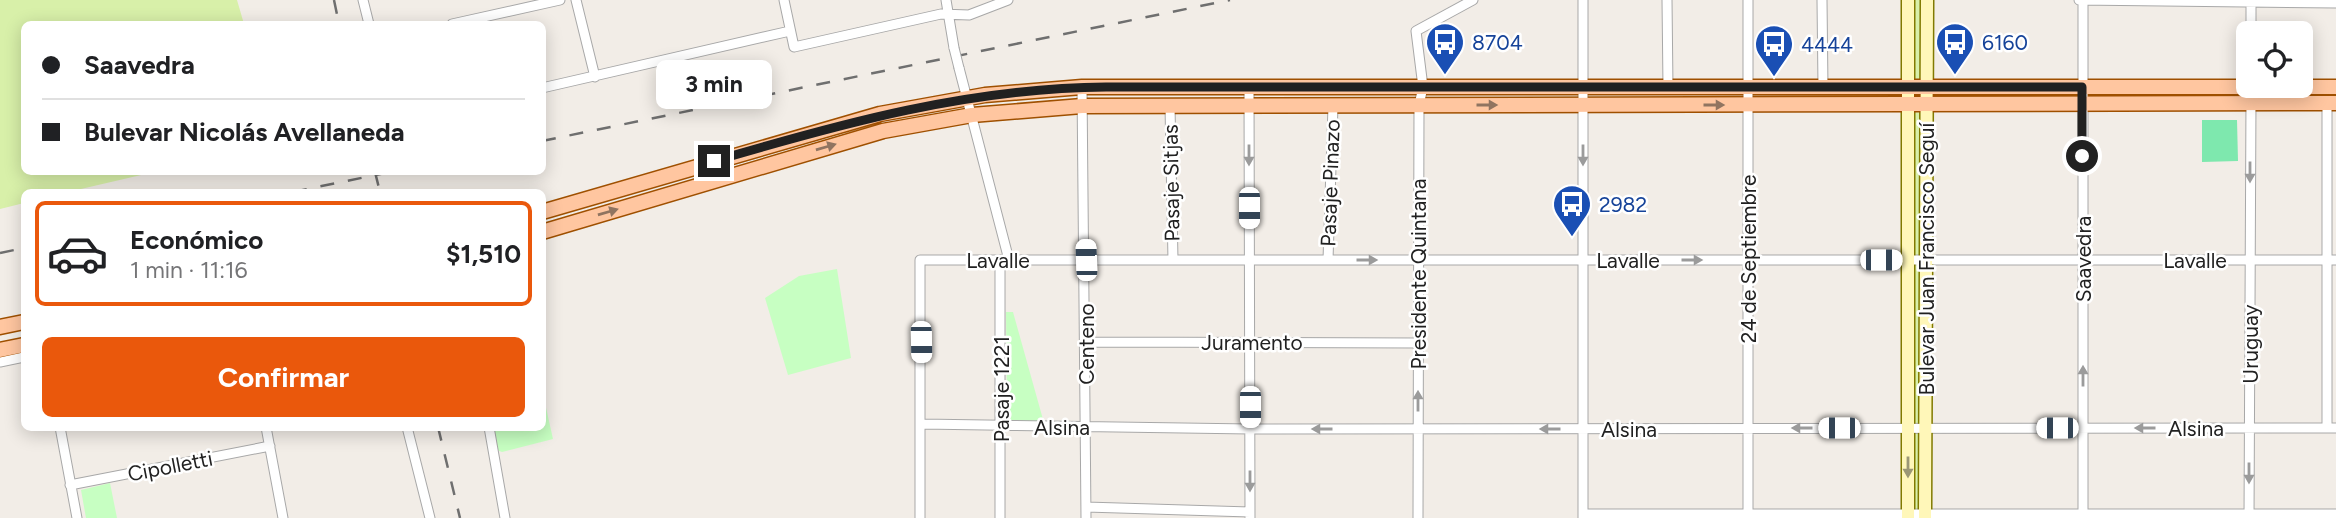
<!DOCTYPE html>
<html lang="es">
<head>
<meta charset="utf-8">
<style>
	:root { --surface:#fff; --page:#f2f2f2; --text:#202124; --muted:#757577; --line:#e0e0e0; --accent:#ea580c }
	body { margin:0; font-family:Figtree,sans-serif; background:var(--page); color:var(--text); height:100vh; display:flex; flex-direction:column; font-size:26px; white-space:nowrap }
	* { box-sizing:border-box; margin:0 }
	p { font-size:23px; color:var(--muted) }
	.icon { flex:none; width:38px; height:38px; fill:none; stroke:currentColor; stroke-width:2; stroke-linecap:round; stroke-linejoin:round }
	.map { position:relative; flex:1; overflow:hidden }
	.drawer { position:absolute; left:21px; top:189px; width:525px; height:242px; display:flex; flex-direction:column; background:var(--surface); border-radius:10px; box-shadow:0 4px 18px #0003 }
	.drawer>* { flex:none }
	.top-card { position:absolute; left:21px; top:21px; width:525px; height:154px; border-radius:10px; box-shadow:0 4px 18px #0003; display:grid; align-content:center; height:154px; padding:0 21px; background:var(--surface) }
	.buttons { position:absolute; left:2236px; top:21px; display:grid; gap:14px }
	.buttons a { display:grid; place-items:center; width:77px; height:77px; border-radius:10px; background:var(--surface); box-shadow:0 4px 18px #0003; font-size:35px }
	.end { position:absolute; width:32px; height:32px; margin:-16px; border:9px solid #212121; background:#fff; box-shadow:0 0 0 4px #fff }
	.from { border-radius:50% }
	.bubble { position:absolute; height:49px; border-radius:10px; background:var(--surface); box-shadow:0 4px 18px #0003; font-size:23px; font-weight:700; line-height:49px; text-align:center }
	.car { position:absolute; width:21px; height:42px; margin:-21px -10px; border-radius:9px; box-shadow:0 0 5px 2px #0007; background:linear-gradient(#fff 24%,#345 0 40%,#fff 0 76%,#345 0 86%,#fff 0) }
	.top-card b { display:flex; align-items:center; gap:24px; height:66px; font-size:26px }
	.top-card b+b { border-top:2px solid var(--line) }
	.top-card i { width:18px; height:18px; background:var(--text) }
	ul { padding:12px 0 0; list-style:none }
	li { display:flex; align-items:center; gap:21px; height:105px; margin:0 14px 10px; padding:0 7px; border:4px solid transparent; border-radius:10px }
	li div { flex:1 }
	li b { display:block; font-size:26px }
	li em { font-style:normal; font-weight:700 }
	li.current { border-color:var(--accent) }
	li>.icon { width:63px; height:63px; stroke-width:1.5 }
	.button { display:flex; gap:14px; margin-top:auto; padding:14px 21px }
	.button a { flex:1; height:80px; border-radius:10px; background:var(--accent); color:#fff; font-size:28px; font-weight:700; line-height:80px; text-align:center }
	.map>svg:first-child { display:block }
	.grass { fill:#d8f0a9 }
	.park { fill:#c7ffc2 }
	.pitch { fill:#7ee8ae }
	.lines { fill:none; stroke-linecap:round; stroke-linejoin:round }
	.minor-casing { stroke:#a8a8a8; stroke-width:11 }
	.secondary-casing { stroke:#817a00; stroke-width:15 }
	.primary-casing { stroke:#9f5000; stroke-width:17 }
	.minor { stroke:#fff; stroke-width:9 }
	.secondary { stroke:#fff7b9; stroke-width:12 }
	.primary { stroke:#ffc6a0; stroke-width:14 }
	.rail { stroke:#6f6f6f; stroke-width:2.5; stroke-dasharray:14 14; stroke-linecap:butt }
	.minor-bridge-casing { stroke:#a8a8a8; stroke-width:11; stroke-linecap:butt }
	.minor-bridge { stroke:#fff; stroke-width:9 }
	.oneway { fill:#907460 }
	.oneway2 { fill:#9b9b9b }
	.oneway3 { fill:#9b9775 }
	.route { stroke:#212121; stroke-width:9 }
	.labels { text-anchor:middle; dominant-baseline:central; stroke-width:5; stroke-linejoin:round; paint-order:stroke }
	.transit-label { font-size:21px; fill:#164399; stroke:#fff; text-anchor:start }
	.street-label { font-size:21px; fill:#212121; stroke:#fff }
</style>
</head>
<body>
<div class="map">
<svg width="2336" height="518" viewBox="0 0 2336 518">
	<rect width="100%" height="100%" fill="#f2ede7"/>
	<path class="grass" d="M0 0H237L244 24H24V172H154L68 192H24V203L0 209Z
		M1908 0H1927L1925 518H1908Z"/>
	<path class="park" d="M837 269 851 358 788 375 765 298 799 276Z
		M1006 312H1013L1044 423H1013L1007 417Z
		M543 394 553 439 502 452 497 450 493 427H542Z
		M110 483 117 518H86L81 490Z"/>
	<path class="pitch" d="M2202 120H2237L2238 161 2202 162Z"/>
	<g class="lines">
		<defs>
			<path id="minor" d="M363 0 369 24
				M576 0 595 77
				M784 0 794 47 941 14 969 15 1008 0
				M946 0 954 48
				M1667 0 1668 87
				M1748 0V518
				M1822 0 1823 87
				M2079 0 2336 3
				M452 24 560 0
				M2251 33V2
				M959 68 1009 260
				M1082 87 1086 518
				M1249 87 1250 518
				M542 88 790 31
				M1170 106 1173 260
				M1328 260 1333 106
				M1085 342 1418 343
				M0 362 24 357
				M922 424 1250 429 2336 428
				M60 427 77 518
				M266 427 283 518
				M407 427 430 518
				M489 427 505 518
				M2327 428V103
				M70 485 270 446
				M1086 507 1250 512
				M1583 514H2336
				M920 518V260H2336
				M1000 518V260
				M1418 518 1419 105 1423 87 1416 31 1473 0
				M1583 518V0
				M2083 518V0
				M2249 518 2251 98"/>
			<path id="secondary" d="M1908 0V518
				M1925 518 1927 0"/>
			<path id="primary" d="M542 212 880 114 985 95 1082 87H2336
				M542 232 883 131 972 115 1082 106 2336 103
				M0 327 24 322
				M0 350 24 345"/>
		</defs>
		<use href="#minor" class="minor-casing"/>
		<use href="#secondary" class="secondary-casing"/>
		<use href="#primary" class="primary-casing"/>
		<use href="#minor" class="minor"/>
		<use href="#secondary" class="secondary"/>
		<use href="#primary" class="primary"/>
		<path class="rail" d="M334 0 339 24
			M542 141 1230 0
			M375 172 380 192
			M293 192 390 172
			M0 253 24 248
			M438 427 460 518"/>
		<defs>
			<path id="minor-bridge" d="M954 48 959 68"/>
		</defs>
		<use href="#minor-bridge" class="minor-bridge-casing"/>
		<use href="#minor-bridge" class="minor-bridge"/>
	</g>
	<defs><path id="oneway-solid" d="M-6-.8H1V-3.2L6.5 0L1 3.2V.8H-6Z" transform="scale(1.75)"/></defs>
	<g class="oneway">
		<use href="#oneway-solid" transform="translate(1487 105)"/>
		<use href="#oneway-solid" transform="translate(1714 105)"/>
		<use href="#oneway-solid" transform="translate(826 147) rotate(-16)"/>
		<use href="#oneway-solid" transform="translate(608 212) rotate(-16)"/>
	</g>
	<g class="oneway2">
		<use href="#oneway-solid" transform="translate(1249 155) rotate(90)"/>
		<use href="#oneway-solid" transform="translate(1583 155) rotate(90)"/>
		<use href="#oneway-solid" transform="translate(2250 172) rotate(90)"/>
		<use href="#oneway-solid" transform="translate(1367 260)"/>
		<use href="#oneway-solid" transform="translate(1692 260)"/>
		<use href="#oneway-solid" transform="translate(2083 376) rotate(-90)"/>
		<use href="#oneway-solid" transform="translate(1418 401) rotate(-90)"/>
		<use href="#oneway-solid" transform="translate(1802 428) rotate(180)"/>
		<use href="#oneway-solid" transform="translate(2145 428) rotate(180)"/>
		<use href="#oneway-solid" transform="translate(1322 429) rotate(180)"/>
		<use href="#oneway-solid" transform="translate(1550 429) rotate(180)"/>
		<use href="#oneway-solid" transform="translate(2249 473) rotate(90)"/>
		<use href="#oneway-solid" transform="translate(1250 481) rotate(90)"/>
	</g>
	<use class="oneway3" href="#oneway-solid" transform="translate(1908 467) rotate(90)"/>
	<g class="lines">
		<path class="route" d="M714 161C843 123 970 88 1106 87H2082V156"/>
	</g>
	<defs>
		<symbol id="bus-pin" viewBox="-11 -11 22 30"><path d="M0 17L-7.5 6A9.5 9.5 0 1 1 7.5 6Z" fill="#1a4fb4" stroke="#fff"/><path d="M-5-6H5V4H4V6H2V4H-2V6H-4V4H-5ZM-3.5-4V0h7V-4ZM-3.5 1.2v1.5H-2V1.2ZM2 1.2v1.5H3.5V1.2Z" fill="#fff"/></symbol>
	</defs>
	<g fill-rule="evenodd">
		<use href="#bus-pin" x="1423" y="20" width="44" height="60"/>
		<use href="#bus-pin" x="1933" y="20" width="44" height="60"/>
		<use href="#bus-pin" x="1752" y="22" width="44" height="60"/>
		<use href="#bus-pin" x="1550" y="182" width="44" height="60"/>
	</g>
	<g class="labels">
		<g class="transit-label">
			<text x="1472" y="42">8704</text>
			<text x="1982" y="42">6160</text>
			<text x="1801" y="44">4444</text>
			<text x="1599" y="204">2982</text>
		</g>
		<g class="street-label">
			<text transform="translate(1171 183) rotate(-91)">Pasaje Sitjas</text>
			<text transform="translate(1330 183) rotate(-88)">Pasaje Pinazo</text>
			<text transform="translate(1748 259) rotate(-90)">24 de Septiembre</text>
			<text transform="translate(1926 259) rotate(-90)">Bulevar Juan Francisco Seguí</text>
			<text transform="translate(2083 259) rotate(-90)">Saavedra</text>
			<text x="998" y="260">Lavalle</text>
			<text x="1628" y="260">Lavalle</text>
			<text x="2195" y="260">Lavalle</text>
			<text transform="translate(1418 274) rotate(-90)">Presidente Quintana</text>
			<text x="1252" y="342">Juramento</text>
			<text transform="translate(1086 344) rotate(-90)">Centeno</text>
			<text transform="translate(2250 344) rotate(-90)">Uruguay</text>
			<text transform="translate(1001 389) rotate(-90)">Pasaje 1221</text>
			<text x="1062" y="427">Alsina</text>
			<text x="2196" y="428">Alsina</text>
			<text x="1629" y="429">Alsina</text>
			<text transform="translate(170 466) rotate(-11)">Cipolletti</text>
		</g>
	</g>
</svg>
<div class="buttons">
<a><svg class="icon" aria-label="locate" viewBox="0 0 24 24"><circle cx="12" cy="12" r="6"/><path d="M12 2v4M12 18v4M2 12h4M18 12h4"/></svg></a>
</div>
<i class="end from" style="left:2082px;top:156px"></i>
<i class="end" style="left:714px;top:161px"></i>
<div class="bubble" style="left:656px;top:60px;width:116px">3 min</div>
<i class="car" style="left:1249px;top:208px;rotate:180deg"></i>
<i class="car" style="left:1086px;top:260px;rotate:358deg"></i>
<i class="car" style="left:1881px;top:260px;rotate:90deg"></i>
<i class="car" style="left:921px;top:342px;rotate:179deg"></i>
<i class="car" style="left:1250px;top:407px;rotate:180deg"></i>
<i class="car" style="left:1839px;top:428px;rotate:270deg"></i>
<i class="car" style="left:2057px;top:428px;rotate:270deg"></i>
<div class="top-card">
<b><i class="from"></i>Saavedra</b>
<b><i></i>Bulevar Nicolás Avellaneda</b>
</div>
<section class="drawer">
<ul>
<li class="current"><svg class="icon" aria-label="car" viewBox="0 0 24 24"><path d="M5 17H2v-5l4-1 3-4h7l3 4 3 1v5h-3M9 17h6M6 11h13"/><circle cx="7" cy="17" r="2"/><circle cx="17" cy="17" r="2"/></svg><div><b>Económico</b><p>1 min · 11:16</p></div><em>$1,510</em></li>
</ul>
<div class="button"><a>Confirmar</a></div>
</section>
</div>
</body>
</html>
